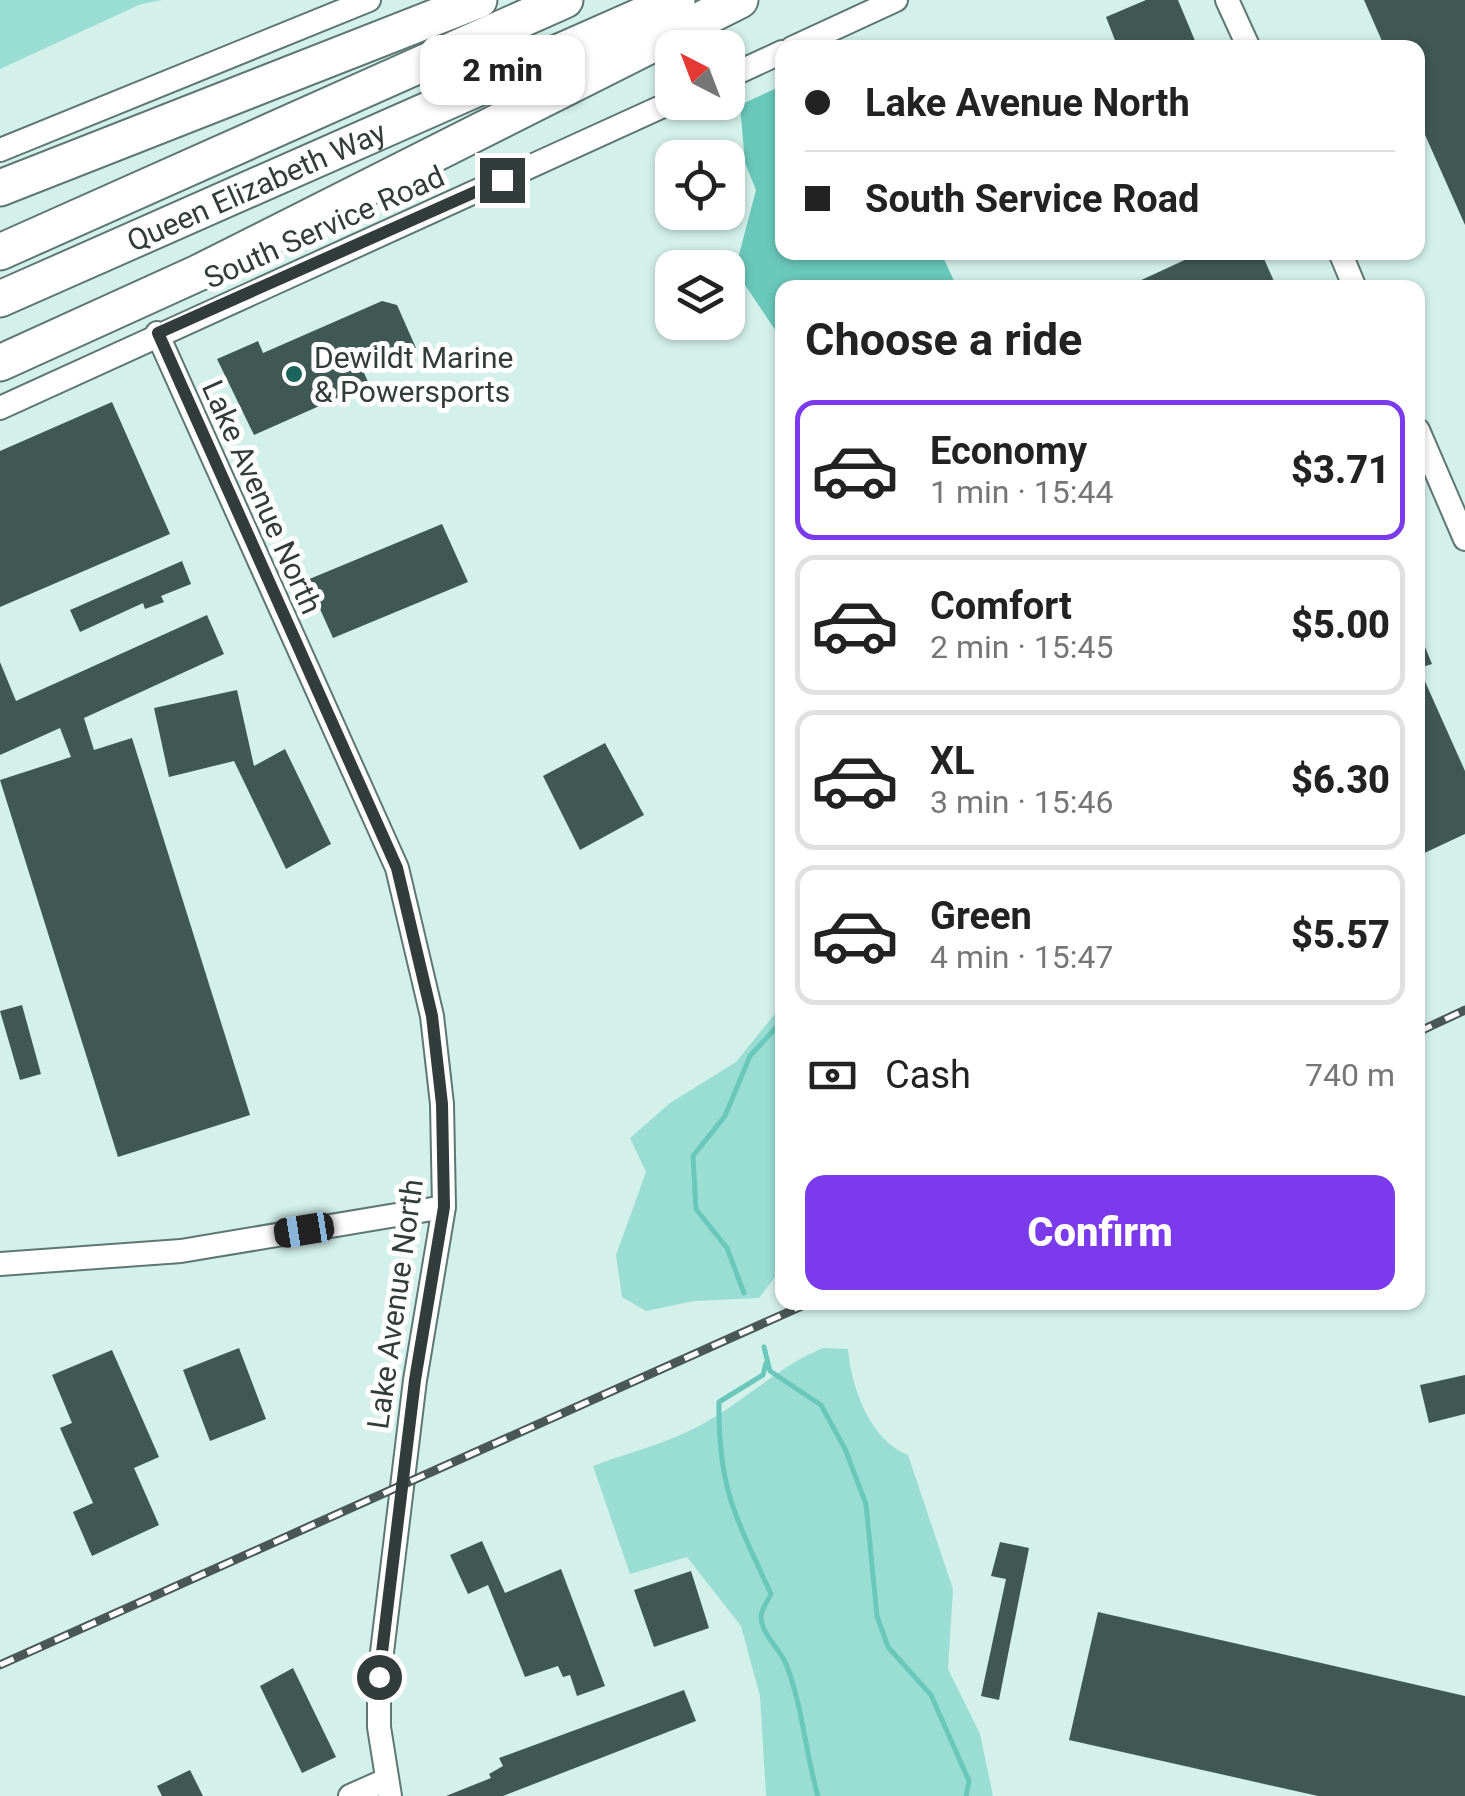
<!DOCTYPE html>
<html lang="en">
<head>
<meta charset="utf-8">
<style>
	:root { --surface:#fff; --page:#f6f6f6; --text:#222; --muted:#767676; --line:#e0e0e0; --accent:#7c3aed }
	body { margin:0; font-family:Roboto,sans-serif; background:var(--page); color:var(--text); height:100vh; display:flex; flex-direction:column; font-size:38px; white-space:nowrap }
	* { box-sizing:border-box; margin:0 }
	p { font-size:32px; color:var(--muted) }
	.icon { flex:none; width:55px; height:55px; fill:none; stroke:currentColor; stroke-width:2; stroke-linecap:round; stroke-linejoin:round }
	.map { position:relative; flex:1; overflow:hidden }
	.details { position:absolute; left:775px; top:280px; width:650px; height:1030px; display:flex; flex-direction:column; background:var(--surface); border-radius:20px; box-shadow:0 2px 8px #0004 }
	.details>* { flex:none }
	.top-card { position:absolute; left:775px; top:40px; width:650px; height:220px; border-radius:20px; box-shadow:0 2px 8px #0004; display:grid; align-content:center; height:220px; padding:0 30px; background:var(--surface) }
	.needle { width:65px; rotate:318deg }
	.tools { position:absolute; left:655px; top:30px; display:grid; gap:20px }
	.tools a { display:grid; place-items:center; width:90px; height:90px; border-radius:20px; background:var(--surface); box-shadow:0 2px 8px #0004; font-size:50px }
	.end { position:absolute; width:45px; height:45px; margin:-22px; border:12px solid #323d3b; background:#fff; box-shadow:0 0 0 5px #fff }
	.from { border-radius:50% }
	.bubble { position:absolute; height:70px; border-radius:20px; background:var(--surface); box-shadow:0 2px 8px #0004; font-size:32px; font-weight:800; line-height:70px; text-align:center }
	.car { position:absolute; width:30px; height:60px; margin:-30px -15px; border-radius:12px; box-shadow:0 0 8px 2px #0007; background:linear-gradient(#222 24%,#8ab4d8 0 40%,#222 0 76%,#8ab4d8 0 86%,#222 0) }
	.top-card b { display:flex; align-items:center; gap:35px; height:95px; font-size:38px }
	.top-card b+b { border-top:2px solid var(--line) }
	.top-card i { width:25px; height:25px; background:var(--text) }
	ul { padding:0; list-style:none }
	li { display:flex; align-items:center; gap:30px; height:140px; margin:0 20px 15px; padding:0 10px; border:5px solid var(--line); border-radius:20px }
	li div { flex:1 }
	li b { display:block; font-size:38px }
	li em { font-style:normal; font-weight:800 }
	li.active { border-color:var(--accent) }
	li>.icon { width:90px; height:90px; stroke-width:1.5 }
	h2 { padding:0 30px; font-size:45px; line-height:120px }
	.pay { display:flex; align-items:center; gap:25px; height:110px; padding:0 30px; font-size:38px }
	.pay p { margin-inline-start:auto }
	.cta { display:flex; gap:20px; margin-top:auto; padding:20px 30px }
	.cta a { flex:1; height:115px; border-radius:20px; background:var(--accent); color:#fff; font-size:40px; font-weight:800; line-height:115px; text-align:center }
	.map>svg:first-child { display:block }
	.green { fill:#9aded3 }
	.water { fill:#69c8ba }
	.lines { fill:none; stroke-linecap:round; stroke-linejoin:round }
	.stream { stroke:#69c8ba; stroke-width:5 }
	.building { fill:#405854 }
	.minor-casing { stroke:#5e7773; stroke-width:26 }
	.highway-casing { stroke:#5e7773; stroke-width:39 }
	.minor { stroke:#fff; stroke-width:22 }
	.highway { stroke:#fff; stroke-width:35 }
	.rail-casing { stroke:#4a5855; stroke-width:9 }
	.rail { stroke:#fff; stroke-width:5; stroke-dasharray:15; stroke-linecap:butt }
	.route { stroke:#323d3b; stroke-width:12 }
	.poi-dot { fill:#1b655c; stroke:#fff; stroke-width:4 }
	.labels { text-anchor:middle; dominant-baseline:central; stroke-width:10; stroke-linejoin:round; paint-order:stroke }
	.street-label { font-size:30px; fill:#323d3b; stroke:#fff }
	.poi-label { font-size:30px; fill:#323d3b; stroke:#fff; text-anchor:start }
</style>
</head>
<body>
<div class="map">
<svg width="1465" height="1796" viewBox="0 0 1465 1796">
	<rect width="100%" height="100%" fill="#d4f0eb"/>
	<path class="green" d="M0 0H162L141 4 0 69Z
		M782 1005V1268L759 1298 694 1301 646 1311 622 1297 616 1255 646 1172 630 1138 670 1103 736 1062Z
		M823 1348 848 1349C851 1387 870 1440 908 1455L953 1589 948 1669 980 1734 993 1796H766L760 1696 741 1626 687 1557 630 1574 593 1466C627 1453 665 1444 697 1427 745 1402 775 1368 823 1348Z"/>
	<path class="water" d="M781 86 782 252 941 253 957 287 782 288V340L735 270 756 190 745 163 740 105Z"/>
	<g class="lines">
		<path class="stream" d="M744 1293 727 1248 696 1209 693 1156 725 1116 750 1056 782 1021
			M764 1347 770 1371 821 1405 845 1449 866 1504 877 1616 888 1647 931 1695 969 1781 966 1796
			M766 1363 763 1375 719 1402C718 1490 736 1517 771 1594 768 1600 762 1609 761 1616 761 1635 780 1648 786 1664 803 1707 805 1752 818 1796"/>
	</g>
	<path class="building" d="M1146 0H1178L1198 48H1118L1106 17Z
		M1364 0H1465V225L1418 119V48H1385Z
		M1202 252H1261L1277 288H1124Z
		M382 301 397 305 416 348 364 373 369 384 254 435 217 359 258 341 263 353Z
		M112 402 170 534 0 607V451Z
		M442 524 468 582 333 638 307 580Z
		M182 561 191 584 161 596 164 602 145 609 143 603 80 632 70 610Z
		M207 615 224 654 84 718 94 750 132 738 250 1115 118 1157 0 780 71 757 60 728 0 755V662L16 701Z
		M1418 630 1432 664 1419 668 1465 771V834L1418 856Z
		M237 690 254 766 285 749 331 844 286 869 234 761 169 777 154 708Z
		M605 743 644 815 580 850 543 776Z
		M22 1005 41 1074 20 1080 0 1011Z
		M239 1348 266 1419 210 1441 183 1370Z
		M112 1350 159 1457 134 1468 159 1525 92 1556 73 1512 93 1503 60 1428 72 1423 52 1375Z
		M1465 1375V1414L1429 1423 1420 1385Z
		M482 1541 505 1593 561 1569 605 1686 577 1696 570 1675 563 1677 558 1666 525 1677 488 1585 468 1594 450 1555Z
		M1000 1542 1029 1548 999 1700 981 1696 1006 1579 991 1576Z
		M691 1571 709 1628 654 1647 634 1590Z
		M1098 1612 1465 1696V1796H1318L1069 1740Z
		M293 1668 336 1757 302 1773 260 1686Z
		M684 1690 696 1721 503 1796H446L491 1778 489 1774 503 1766 499 1758Z
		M190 1770 203 1796H162L157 1786Z"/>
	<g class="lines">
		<defs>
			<path id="minor" d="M1227 0 1249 48
				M792 48 896 0
				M728 77 782 52
				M0 150 369 0
				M1340 252 1355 288
				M157 333 397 868 432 1016 442 1104 444 1207 415 1380 379 1677V1727L390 1796
				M0 408 672 102
				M1418 430 1465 539
				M0 1264 181 1251 444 1207
				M350 1796 386 1780"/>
			<g id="highway">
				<path d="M0 188 479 0"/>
				<path d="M0 252 565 0"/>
				<path id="s1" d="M0 299 677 0"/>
				<path d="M0 363 198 273 740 0"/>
			</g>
		</defs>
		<use href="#minor" class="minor-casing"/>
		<use href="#highway" class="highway-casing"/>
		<use href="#minor" class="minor"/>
		<use href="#highway" class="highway"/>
		<defs>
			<path id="rail" d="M1418 1032 1465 1010
				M0 1665 811 1302"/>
		</defs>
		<use href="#rail" class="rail-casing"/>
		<use href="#rail" class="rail"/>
	</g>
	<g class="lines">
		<path class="route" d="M379 1677 415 1380 444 1207 442 1104 432 1016 397 868 158 333 502 180"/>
	</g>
	<circle class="poi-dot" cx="294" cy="374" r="10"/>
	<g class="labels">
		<g class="street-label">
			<text stroke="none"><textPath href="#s1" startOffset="280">Queen Elizabeth Way</textPath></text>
			<text transform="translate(324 227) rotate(-24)">South Service Road</text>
			<text transform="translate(262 497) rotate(66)">Lake Avenue North</text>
			<text transform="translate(395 1304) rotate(-82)">Lake Avenue North</text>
		</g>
		<g class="poi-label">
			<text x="314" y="357">Dewildt Marine<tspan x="314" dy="34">&amp; Powersports</tspan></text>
		</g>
	</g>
</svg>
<div class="tools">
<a><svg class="needle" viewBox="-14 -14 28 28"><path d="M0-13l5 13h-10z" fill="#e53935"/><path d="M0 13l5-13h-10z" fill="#767676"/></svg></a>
<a><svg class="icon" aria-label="locate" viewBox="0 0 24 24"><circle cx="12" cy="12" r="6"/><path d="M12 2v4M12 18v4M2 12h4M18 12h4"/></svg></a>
<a><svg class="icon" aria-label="layers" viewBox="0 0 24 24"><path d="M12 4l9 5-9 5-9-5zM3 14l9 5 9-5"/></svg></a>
</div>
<i class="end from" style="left:379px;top:1677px"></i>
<i class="end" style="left:502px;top:180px"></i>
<div class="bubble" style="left:420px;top:35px;width:165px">2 min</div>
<i class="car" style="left:304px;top:1230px;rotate:261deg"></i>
<div class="top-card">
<b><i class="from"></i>Lake Avenue North</b>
<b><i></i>South Service Road</b>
</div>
<section class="details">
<h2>Choose a ride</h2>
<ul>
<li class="active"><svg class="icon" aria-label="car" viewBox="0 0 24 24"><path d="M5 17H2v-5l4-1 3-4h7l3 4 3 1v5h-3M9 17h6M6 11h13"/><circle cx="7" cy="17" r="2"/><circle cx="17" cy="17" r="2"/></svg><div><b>Economy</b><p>1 min · 15:44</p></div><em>$3.71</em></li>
<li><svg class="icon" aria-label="car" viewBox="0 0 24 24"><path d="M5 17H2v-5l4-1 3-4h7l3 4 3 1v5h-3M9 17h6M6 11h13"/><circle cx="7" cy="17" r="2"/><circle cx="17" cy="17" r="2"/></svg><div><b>Comfort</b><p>2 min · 15:45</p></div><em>$5.00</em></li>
<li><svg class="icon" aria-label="car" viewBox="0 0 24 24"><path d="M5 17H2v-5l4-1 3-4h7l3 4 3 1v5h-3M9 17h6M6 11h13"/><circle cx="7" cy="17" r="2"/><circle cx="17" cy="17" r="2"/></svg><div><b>XL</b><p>3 min · 15:46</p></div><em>$6.30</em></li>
<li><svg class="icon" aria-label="car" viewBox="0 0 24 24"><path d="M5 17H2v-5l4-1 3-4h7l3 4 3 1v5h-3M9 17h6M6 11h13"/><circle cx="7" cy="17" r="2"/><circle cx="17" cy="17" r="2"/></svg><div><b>Green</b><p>4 min · 15:47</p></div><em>$5.57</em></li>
</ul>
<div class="pay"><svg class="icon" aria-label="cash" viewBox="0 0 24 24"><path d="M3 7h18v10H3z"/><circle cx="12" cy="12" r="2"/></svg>Cash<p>740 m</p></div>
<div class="cta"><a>Confirm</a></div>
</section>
</div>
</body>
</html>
